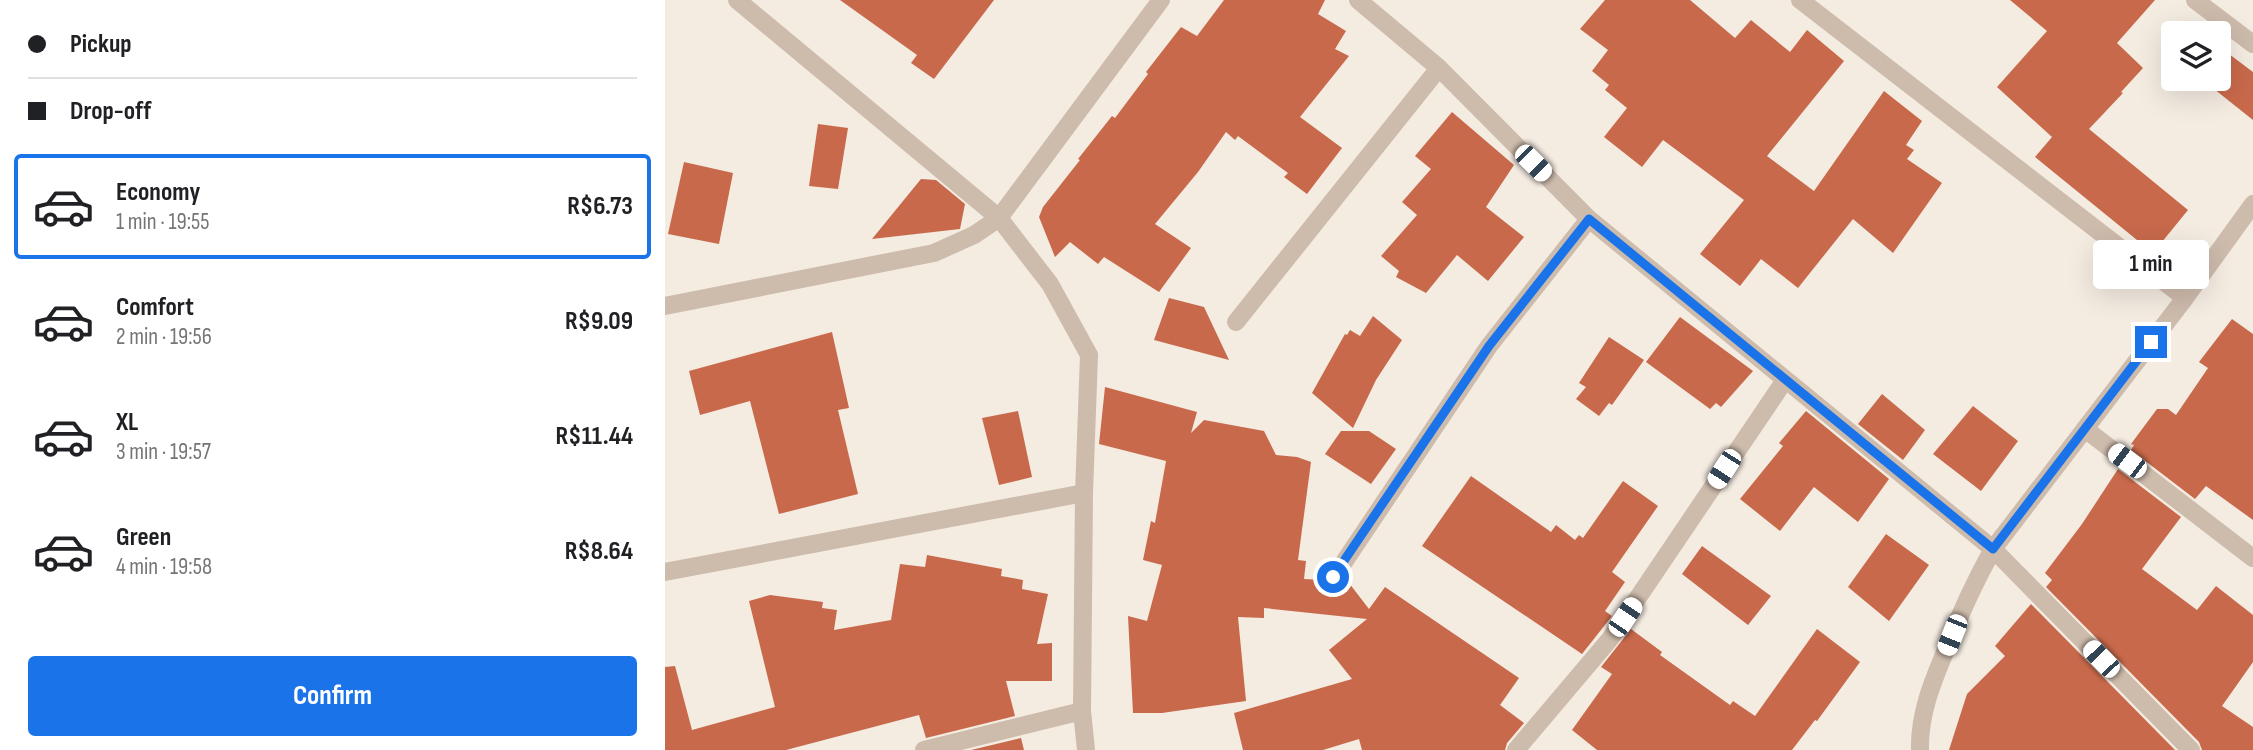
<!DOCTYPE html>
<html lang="en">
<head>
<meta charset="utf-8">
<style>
	:root { --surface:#fff; --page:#f6f6f6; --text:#202124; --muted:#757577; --line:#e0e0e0; --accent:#1a73e8 }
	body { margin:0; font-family:"Sofia Sans Condensed",sans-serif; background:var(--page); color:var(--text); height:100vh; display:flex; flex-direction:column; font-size:26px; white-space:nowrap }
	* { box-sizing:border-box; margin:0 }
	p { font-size:23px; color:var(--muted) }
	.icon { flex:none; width:38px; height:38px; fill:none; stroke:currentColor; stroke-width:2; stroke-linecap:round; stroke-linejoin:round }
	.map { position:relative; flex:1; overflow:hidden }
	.sheet { display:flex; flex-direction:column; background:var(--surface); width:665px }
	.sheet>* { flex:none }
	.top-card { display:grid; align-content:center; height:154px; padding:0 28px; background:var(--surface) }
	.fabs { position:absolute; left:1496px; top:21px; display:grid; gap:14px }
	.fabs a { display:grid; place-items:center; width:70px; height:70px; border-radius:7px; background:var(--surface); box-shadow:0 7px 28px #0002; font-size:35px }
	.end { position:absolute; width:32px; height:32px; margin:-16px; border:9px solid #1a73e8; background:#fff; box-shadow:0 0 0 4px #fff }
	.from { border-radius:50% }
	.bubble { position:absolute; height:49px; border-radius:7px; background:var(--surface); box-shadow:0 7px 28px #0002; font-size:23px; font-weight:700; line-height:49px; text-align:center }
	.car { position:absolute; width:21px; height:42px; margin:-21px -10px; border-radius:9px; box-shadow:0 0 5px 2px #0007; background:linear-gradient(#fff 24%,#345 0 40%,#fff 0 76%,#345 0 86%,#fff 0) }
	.top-card b { display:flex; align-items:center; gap:24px; height:66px; font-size:26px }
	.top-card b+b { border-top:2px solid var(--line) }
	.top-card i { width:18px; height:18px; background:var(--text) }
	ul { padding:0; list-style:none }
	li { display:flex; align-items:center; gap:21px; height:105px; margin:0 14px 10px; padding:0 14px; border:4px solid transparent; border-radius:7px }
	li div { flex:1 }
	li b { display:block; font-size:26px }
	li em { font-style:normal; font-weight:700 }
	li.on { border-color:var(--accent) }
	li>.icon { width:63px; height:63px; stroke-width:1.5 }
	.primary-button { display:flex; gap:14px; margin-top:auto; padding:14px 28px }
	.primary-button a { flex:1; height:80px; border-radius:7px; background:var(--accent); color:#fff; font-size:28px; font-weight:700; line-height:80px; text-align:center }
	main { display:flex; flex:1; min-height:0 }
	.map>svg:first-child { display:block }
	.building { fill:#c8694b }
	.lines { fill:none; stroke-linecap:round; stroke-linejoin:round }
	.minor { stroke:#cdbbac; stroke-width:18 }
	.tertiary { stroke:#cdbbac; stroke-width:18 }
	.route { stroke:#1a73e8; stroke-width:9 }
</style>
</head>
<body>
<main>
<section class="sheet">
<div class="top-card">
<b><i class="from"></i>Pickup</b>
<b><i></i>Drop-off</b>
</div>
<ul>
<li class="on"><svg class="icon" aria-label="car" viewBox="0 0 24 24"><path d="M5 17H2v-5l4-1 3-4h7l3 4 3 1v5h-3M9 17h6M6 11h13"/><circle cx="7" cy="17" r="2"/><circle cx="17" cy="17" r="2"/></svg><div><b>Economy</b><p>1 min · 19:55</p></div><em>R$6.73</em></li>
<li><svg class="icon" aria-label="car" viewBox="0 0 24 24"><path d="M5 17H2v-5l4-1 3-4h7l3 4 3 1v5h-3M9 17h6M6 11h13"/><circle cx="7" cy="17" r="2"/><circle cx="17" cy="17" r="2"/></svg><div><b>Comfort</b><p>2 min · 19:56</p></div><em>R$9.09</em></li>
<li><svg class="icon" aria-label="car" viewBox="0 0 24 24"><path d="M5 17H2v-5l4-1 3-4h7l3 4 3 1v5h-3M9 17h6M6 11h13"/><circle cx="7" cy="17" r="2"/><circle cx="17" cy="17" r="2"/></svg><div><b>XL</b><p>3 min · 19:57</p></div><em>R$11.44</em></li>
<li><svg class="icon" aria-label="car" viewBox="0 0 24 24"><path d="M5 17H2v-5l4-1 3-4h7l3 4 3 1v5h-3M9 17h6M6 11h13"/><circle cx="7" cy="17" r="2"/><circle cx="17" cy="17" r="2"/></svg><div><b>Green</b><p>4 min · 19:58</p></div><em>R$8.64</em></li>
</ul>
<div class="primary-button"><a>Confirm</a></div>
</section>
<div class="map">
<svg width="1588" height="750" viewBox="0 0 1588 750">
	<rect width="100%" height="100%" fill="#f4ebe1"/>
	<path class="building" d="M175 0H329L269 79 246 63 252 55Z
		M559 0H660L653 14 681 31 670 49 684 56 635 117 677 148 642 194 619 177 623 173 573 136 570 140 561 132 533 172 490 224 526 248 494 292 439 257 433 264 405 242 390 257 374 217 378 207 415 160 413 159 447 116 450 118 483 74 481 72 516 27 532 36Z
		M940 0H1025L1070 38 1086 20 1125 52 1142 30 1179 61 1102 156 1149 191 1219 91 1257 121 1241 145 1249 150 1242 159 1277 183 1228 253 1188 219 1133 288 1096 259 1075 286 1035 254 1079 200 998 140 977 167 939 137 962 108 940 90 944 85 927 71 943 50 915 29Z
		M1345 0H1490L1452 43 1478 68 1456 92 1458 93 1424 129 1523 210 1488 253 1370 157 1387 137 1332 87 1382 31Z
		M1564 54 1588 72V120L1544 85 1547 79H1554V69Z
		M787 112 849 165 821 207 859 237 823 281 792 255 761 293 731 277 734 271 716 256 752 215 737 202 766 169 750 156Z
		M153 124 183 128 173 189 144 186Z
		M19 162 68 173 54 244 3 234Z
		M256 179 271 180 300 204 295 229 207 239Z
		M504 298 539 307 564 360 489 340Z
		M708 316 737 340 711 380 688 428 647 393 680 334 682 335 685 330 695 336Z
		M1015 317 1088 371 1056 407 1051 403 1045 409 981 362Z
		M1567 319 1588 334V520L1541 486 1530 499 1466 450 1469 445 1466 444 1492 409H1503L1511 415 1543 368 1534 362Z
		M167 332 184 408 173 410 193 494 114 514 85 401 35 415 24 371Z
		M944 337 979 360 947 405 944 403 934 416 911 399 921 387 914 383Z
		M440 387 532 412 526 433 539 420 599 431 611 455 632 457 646 462 633 560 641 561 639 579 658 580 662 586 668 588 675 587 679 582 684 583 704 609 720 587 854 678 835 705 859 723 842 743 840 750H697L694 739 658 750H578L569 713 687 679 664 650 702 619 599 608V618L573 617 581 701 497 713H468L463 616 482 621 497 565 478 560 486 521 490 523 501 461 434 444Z
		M1217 394 1260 430 1238 460 1193 424Z
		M1308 406 1353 441 1316 491 1268 454Z
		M353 411 367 477 334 485 317 418Z
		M1141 411 1224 479 1193 522 1149 487 1115 531 1075 499 1118 446 1114 443Z
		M676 431H704L731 449 706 484 660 454Z
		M1453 469 1516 517 1477 569 1532 610 1551 586 1588 615V662L1557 706 1588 727V750H1537L1534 742 1381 587 1387 580 1380 573 1417 524Z
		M806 476 886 532 891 525 910 540 914 535 918 538 958 481 993 506 947 572 960 582 940 611 947 616 917 654 757 546Z
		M1221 534 1264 565 1224 621 1183 587Z
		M1037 546 1106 596 1083 625 1017 574Z
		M262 555 337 569 336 576 358 580 357 589 383 594 372 644 387 643V681H341L350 716 261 738 254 715 121 750H0V667L10 666 27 730 110 707 84 601 105 595 158 602 157 608 172 610 169 630 226 620 235 564 260 567Z
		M1366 604 1510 750H1284L1302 694 1340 656 1330 646Z
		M966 629 997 652 995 655 1065 705 1068 701 1090 716 1152 629 1195 662 1152 721 1150 720 1127 750H932L907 730 947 674 936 667Z
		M356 738 359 750H306Z"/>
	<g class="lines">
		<path class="minor" d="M72 0 334 218 385 284 424 355 419 493 417 711 421 750
			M693 0 774 68 924 219 1328 549 1526 750
			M1135 0 1520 298
			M1530 0 1588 44
			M0 306 269 253 309 235 334 218 496 0
			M571 322 774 68
			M1420 429 1588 558
			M0 572 419 493
			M669 577 824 346 924 219
			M259 750 417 711
			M851 750 945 639 1120 380"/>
		<path class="tertiary" d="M1255 750C1254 715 1267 683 1280 652 1294 616 1309 583 1328 549L1520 298 1588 204"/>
	</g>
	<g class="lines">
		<path class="route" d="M668 577 824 346 924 219 1328 549 1486 342"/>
	</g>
</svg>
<div class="fabs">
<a><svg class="icon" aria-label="layers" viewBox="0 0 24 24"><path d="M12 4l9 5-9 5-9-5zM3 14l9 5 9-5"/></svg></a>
</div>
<i class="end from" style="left:668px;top:577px"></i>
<i class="end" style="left:1486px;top:342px"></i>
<div class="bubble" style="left:1428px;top:240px;width:116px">1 min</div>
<i class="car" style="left:868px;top:163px;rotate:135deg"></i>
<i class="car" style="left:1462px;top:461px;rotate:307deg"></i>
<i class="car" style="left:1059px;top:469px;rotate:213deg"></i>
<i class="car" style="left:960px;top:617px;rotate:34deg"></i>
<i class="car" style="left:1287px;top:635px;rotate:202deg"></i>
<i class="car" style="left:1436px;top:659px;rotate:316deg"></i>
</div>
</main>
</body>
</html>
